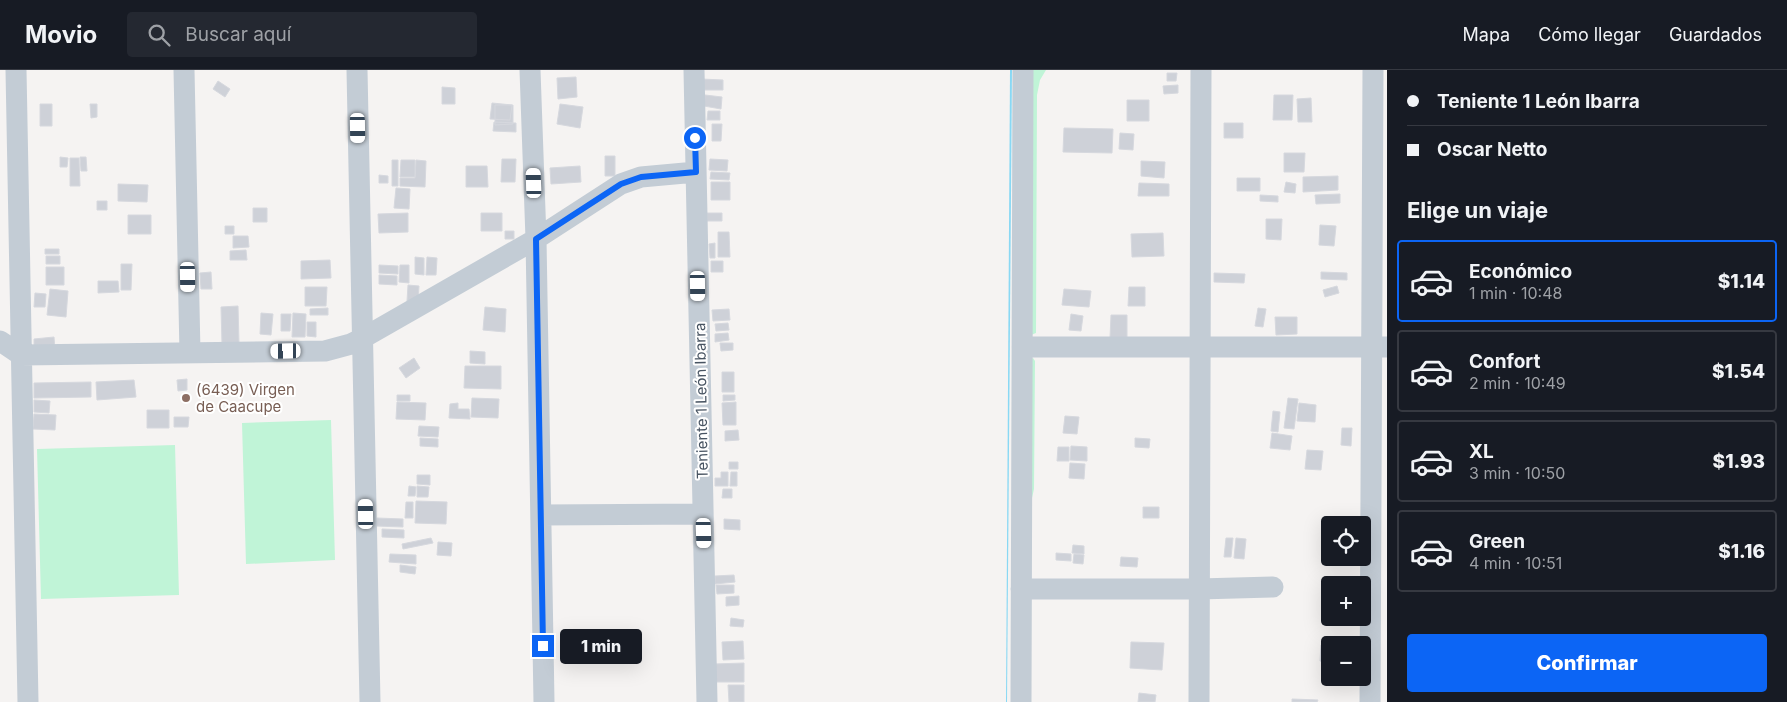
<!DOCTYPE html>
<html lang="es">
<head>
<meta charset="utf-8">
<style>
	:root { --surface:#171b24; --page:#242831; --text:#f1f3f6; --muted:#9ea1a6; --line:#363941; --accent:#0c65f5 }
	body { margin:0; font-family:Inter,sans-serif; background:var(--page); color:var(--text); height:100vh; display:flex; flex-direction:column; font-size:19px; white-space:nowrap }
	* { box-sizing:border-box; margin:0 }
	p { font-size:16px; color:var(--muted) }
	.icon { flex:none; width:28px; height:28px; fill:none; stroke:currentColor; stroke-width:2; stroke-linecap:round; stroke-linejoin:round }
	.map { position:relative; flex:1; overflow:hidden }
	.side { display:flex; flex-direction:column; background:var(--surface); width:400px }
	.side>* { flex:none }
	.banner { display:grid; align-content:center; height:110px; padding:0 20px; background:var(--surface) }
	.buttons { position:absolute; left:1321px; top:446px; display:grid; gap:10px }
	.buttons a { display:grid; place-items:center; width:50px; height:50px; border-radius:5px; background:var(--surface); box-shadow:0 5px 20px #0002; font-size:25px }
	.end { position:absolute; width:22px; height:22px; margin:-11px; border:6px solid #0c65f5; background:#fff; box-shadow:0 0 0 2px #fff }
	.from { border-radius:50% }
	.bubble { position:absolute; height:35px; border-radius:5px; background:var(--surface); box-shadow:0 5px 20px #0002; font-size:16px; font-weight:800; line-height:35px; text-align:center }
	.car { position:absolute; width:15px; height:30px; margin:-15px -8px; border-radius:6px; box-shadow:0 0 4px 1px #0007; background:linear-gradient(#fff 24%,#345 0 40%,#fff 0 76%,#345 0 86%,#fff 0) }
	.banner b { display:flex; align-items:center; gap:18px; height:48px; font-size:19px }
	.banner b+b { border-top:1px solid var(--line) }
	.banner i { width:12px; height:12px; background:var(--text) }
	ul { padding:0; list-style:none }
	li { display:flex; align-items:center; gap:15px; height:82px; margin:0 10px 8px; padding:0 10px; border:2px solid var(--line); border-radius:5px }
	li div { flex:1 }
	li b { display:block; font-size:19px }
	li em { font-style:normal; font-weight:800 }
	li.active { border-color:var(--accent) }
	li>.icon { width:45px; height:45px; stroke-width:1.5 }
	h2 { padding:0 20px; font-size:22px; line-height:60px }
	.primary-button { display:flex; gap:10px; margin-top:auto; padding:10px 20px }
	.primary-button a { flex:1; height:58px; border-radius:5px; background:var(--accent); color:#fff; font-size:20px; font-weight:800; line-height:58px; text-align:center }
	header { display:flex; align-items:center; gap:30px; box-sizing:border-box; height:70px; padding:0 25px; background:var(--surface); border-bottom:1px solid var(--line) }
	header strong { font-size:24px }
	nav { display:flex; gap:28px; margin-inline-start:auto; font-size:18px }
	.search { width:350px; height:45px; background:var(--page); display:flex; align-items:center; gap:12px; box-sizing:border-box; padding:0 18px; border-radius:5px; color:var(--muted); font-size:19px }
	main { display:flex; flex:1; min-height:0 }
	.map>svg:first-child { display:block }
	.green { fill:#c0f4d7 }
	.water { fill:#89d8f4 }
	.building { fill:#ced1d8; stroke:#d6d8de }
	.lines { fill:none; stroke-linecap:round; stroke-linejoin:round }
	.minor { stroke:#c3ccd5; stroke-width:21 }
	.route { stroke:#0c65f5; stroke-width:6 }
	.education-dot { fill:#8d6e63; stroke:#fff; stroke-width:2 }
	.labels { text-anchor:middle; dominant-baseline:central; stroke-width:4; stroke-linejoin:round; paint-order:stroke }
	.education-label { font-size:15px; fill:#785e54; stroke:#fff; text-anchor:start }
	.street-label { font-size:15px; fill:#485462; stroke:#fff }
</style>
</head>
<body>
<header>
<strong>Movio</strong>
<div class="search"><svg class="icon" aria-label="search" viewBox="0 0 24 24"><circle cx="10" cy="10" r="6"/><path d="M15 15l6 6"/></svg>Buscar aquí</div>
<nav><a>Mapa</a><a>Cómo llegar</a><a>Guardados</a></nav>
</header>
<main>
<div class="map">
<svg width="1387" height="632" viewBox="0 0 1387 632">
	<rect width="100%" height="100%" fill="#f5f3f2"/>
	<path class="green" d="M1031 0H1046L1040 10 1037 25 1036 263 1031 265Z
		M1033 288 1035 291 1034 419 1032 428 1031 289Z
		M331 350 335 490 246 494 242 353Z
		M175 375 179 525 41 529 37 379Z"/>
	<path class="water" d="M1010 0H1012L1007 632H1006Z"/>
	<path class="building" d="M1167 3H1177L1176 11H1167Z
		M576 7 577 27 558 29 557 8Z
		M701 9 723 10V20H701Z
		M218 11 230 19 225 27 213 19Z
		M1178 15V23L1164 24 1163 16Z
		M442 17 455 18V34H442Z
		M705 25 722 27 721 39 704 36Z
		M1274 25H1293L1292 50H1273Z
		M1311 28 1312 52H1298L1297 29Z
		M1127 30H1149V51H1127Z
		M492 33 512 35 510 50 490 49Z
		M40 34H52V56H40Z
		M90 34H97V47L91 48Z
		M560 34 583 37 580 58 557 54Z
		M495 35H513V54L495 55Z
		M708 41H720V50H707Z
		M494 52 516 53V62L493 61Z
		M1224 53H1243V68H1224Z
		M712 54H722L721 71H712Z
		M1064 58 1113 59 1112 83 1063 82Z
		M1120 63 1134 64 1133 80 1119 79Z
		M1284 83H1305L1304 102H1284Z
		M605 86H615V106H605Z
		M60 87 68 88 67 97H60Z
		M80 87H86L87 101H81Z
		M70 88H79L80 116H70Z
		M502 89H516L515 112H501Z
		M710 89 728 90 727 101 709 100Z
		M392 90H398V116H392Z
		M401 90H415V107H400Z
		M416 90 426 91 425 117 400 116V108H415Z
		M1141 91 1165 92 1164 108 1141 106Z
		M466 96H487L488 117H466Z
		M580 96 581 112 551 114 550 98Z
		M711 102 730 103 729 110 710 109Z
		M379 105 388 106V113H379Z
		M1338 106V120L1303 122V107Z
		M1237 108H1260V121H1237Z
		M711 112H730V130H711Z
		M1286 112 1296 114 1295 123 1284 122Z
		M1139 113 1169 114V126H1138Z
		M118 114 148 115 147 132 118 131Z
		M396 118 410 119 409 139 394 138Z
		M1340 124V133L1316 134 1315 125Z
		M1260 125 1278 126V132L1260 131Z
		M97 131H107V140H97Z
		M253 138H267V152H253Z
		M408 143V162L379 163 378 144Z
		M481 143H502V161H481Z
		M707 143H722V151H707Z
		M128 145H151V164H128Z
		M1266 149H1282L1281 170 1266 169Z
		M1320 155 1336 156 1334 176 1319 175Z
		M225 156H234V164H225Z
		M505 161H514V169H505Z
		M718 162H729L730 187H718Z
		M1163 163 1164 186 1132 187 1131 164Z
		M233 166H248L249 177 233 178Z
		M715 173V188H710L709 174Z
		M45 179H59V184H45Z
		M246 180 247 190H230V181Z
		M46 186H60V194H46Z
		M415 187 424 188V205L415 204Z
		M427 187 437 188 436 205H426Z
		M330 190 331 208 301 209V191Z
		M711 191H723V202H711Z
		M121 194H132L131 220H121Z
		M379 195 398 196V204L379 203Z
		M400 195H409V213L399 212Z
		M46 197H64V215H46Z
		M211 202 212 219H201L200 203Z
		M1321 202 1347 203V210L1321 209Z
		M1214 203 1245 204 1244 213 1214 212Z
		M379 205 397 206V215L379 214Z
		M98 211H118L119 222 98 223Z
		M408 215 419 216 418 232 407 231Z
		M1337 216 1339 223 1325 227 1323 220Z
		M305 217H327L326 236H305Z
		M1129 217H1145V236H1128Z
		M50 219 68 221 66 247 47 245Z
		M1064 219 1091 221 1089 237 1062 235Z
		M35 223 46 224 45 237H34Z
		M238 236 239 273 222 274 221 237Z
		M485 237 506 239 505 262 483 260Z
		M328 238V245H310V239Z
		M1258 238 1266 239 1263 257 1255 256Z
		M729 239 730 250 713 251 712 240Z
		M261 243 273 244 271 265 260 264Z
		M293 243 306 244 305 267H292Z
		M281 244H291L290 261H281Z
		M1071 244 1083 246 1081 261 1069 260Z
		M1111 245H1127V268H1110Z
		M1275 247H1297V264L1276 265Z
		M307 252H316V267L307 266Z
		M728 253 729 260 716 261 715 254Z
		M728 263 729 270 715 272V264Z
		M54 267 55 280 34 281V269Z
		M720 273H733V280L721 281Z
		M470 281 485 282V294L470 293Z
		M414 288 420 298 406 308 399 298Z
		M465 296H501V319L464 318Z
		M722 302H734V322H722Z
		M187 309V320L178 321 177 310Z
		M134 310 136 327 97 330 96 312Z
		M91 312V327L34 328V313Z
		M397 325H410V331H397Z
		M723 325H735V330L723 331Z
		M472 328 499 329 498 348 471 347Z
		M1288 328 1298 329 1294 359 1284 358Z
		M34 330 50 331 49 343 34 342Z
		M397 332 426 333 425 350 396 349Z
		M736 332V355H723L722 333Z
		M458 333V339H469L470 349 449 348 450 334Z
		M1299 333 1316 335 1315 352 1297 351Z
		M147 340H169V358H147Z
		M1273 341 1280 342 1278 362 1271 361Z
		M34 344 56 345 55 360 33 359Z
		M1065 346 1079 347 1077 364 1063 363Z
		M174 347H189L188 357H174Z
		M419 356 439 357 438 367 418 366Z
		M1342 358H1352L1351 376 1341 375Z
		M738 360 739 370 725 371V361Z
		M1272 363 1292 366 1290 380 1270 378Z
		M420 368 438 369V377L420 376Z
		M1135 368 1150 369 1149 378 1135 377Z
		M1071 376 1087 377V391L1070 390Z
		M1058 377H1069V391H1057Z
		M1307 380 1323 381 1321 400 1305 399Z
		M729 392H738V399H729Z
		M1070 393 1085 394 1084 409 1069 408Z
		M721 402H728V416H715V408H721Z
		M731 402H737V416H730Z
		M417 405H430V415L417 414Z
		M409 416 416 417 415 426H408Z
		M417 416 429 417 428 427H417Z
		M723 419H732V428H722Z
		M416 431 447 432 446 454 415 453Z
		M406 432H413V448H405Z
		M1143 437H1159V448H1143Z
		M377 448 403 449V457L376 456Z
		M724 449 740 450V460L724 459Z
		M382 459 404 460V468L382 467Z
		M431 468 433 473 403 479 402 474Z
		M1226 468H1233L1231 487H1224Z
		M1236 468 1246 469 1244 489 1234 488Z
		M438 472 452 473 451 486 437 485Z
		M1073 475 1084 476V484L1072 483Z
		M1056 483 1071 484V491L1056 490Z
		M390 484 416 485V494L389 492Z
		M1074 484 1084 485 1083 494 1073 493Z
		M1121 487 1138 488 1137 497 1120 496Z
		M400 495 416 497 415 504 400 502Z
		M734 505 735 512 715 514V506Z
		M716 515H734V523L717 524Z
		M739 526V535L726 536V527Z
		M731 548 744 550 743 557 730 556Z
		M743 571 744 589 723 590 722 572Z
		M1131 572 1164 573 1162 600 1130 598Z
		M1321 575 1329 576 1328 592 1320 591Z
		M744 593V612H714V594Z
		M728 615H744V632H729Z
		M1139 623 1156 625 1155 632H1138Z
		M1292 629 1318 630 1317 632H1292Z"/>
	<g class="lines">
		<path class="minor" d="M16 0 28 632
			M184 0 190 283
			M357 0 370 632
			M530 0 536 169 544 632
			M694 0 707 632
			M0 271 21 285 325 281 351 274 363 268 536 169 621 114 641 107 696 102
			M1022 277H1387
			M541 445 703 444
			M1021 519H1199L1273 517
			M1021 632 1023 0
			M1199 632 1201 0
			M1370 632 1373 0"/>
	</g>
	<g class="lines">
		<path class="route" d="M543 576 536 169 621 114 641 107 696 102 695 68"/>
	</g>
	<circle class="education-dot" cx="186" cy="328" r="5"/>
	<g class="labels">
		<g class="education-label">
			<text x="196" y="319">(6439) Virgen<tspan x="196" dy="17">de Caacupe</tspan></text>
		</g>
		<g class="street-label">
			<text transform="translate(701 331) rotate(-91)">Teniente 1 León Ibarra</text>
		</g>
	</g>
</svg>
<div class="buttons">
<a><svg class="icon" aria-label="locate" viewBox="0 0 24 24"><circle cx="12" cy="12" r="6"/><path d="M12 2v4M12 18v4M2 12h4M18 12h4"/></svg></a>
<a>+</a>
<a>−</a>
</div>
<i class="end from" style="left:695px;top:68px"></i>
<i class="end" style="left:543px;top:576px"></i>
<div class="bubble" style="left:560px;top:559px;width:82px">1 min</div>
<i class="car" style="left:358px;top:58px;rotate:179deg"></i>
<i class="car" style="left:534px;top:113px;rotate:358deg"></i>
<i class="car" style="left:188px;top:207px;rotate:179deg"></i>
<i class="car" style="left:698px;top:216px;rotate:179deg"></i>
<i class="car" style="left:286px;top:281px;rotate:269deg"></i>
<i class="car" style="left:366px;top:444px;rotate:359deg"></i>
<i class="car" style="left:704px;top:463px;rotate:178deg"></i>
</div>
<section class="side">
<div class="banner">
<b><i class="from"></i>Teniente 1 León Ibarra</b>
<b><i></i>Oscar Netto</b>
</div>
<h2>Elige un viaje</h2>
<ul>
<li class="active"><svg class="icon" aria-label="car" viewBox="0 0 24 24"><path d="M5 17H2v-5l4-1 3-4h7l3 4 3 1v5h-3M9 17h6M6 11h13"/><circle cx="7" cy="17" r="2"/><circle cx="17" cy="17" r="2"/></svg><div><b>Económico</b><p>1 min · 10:48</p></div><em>$1.14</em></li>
<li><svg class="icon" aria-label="car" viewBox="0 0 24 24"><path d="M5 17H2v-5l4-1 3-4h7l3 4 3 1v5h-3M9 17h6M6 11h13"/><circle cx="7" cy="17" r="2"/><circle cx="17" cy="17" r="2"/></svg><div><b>Confort</b><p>2 min · 10:49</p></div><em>$1.54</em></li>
<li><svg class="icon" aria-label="car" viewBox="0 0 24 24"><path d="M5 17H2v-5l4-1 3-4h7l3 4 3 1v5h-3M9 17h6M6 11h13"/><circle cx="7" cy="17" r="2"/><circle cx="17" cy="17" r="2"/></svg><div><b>XL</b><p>3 min · 10:50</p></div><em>$1.93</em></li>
<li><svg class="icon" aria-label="car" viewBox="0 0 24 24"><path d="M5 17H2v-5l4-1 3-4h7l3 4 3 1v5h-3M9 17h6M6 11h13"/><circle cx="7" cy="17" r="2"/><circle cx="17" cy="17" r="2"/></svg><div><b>Green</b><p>4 min · 10:51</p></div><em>$1.16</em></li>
</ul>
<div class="primary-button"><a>Confirmar</a></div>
</section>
</main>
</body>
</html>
